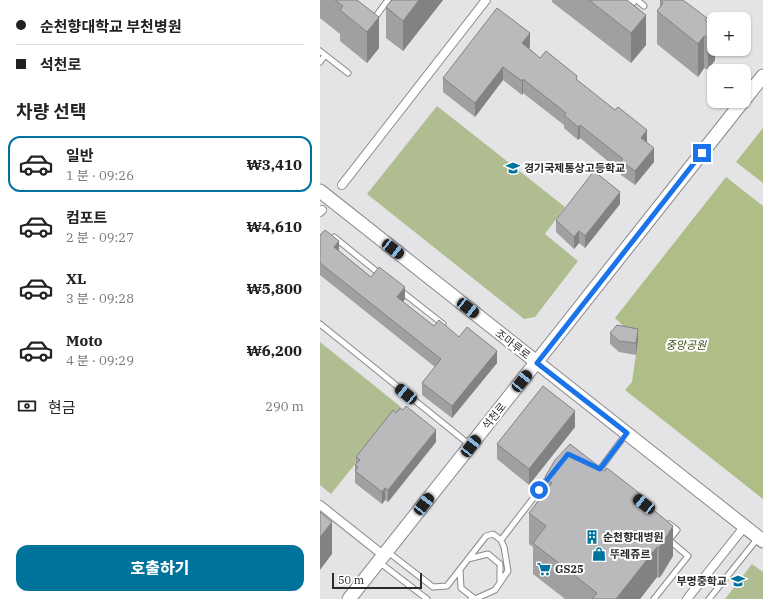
<!DOCTYPE html>
<html lang="ko">
<head>
<meta charset="utf-8">
<style>
	:root { --surface:#fff; --page:#f2f2f2; --text:#222; --muted:#767676; --line:#e0e0e0; --accent:#00739d }
	body { margin:0; font-family:"IBM Plex Serif","Noto Sans KR",serif; background:var(--page); color:var(--text); height:100vh; display:flex; flex-direction:column; font-size:15px; white-space:nowrap }
	* { box-sizing:border-box; margin:0 }
	p { font-size:13px; color:var(--muted) }
	.icon { flex:none; width:22px; height:22px; fill:none; stroke:currentColor; stroke-width:2; stroke-linecap:round; stroke-linejoin:round }
	.map { position:relative; flex:1; overflow:hidden }
	.details { display:flex; flex-direction:column; background:var(--surface); width:320px }
	.details>* { flex:none }
	.top-card { display:grid; align-content:center; height:88px; padding:0 16px; background:var(--surface) }
	.tools { position:absolute; left:387px; top:12px; display:grid; gap:8px }
	.tools a { display:grid; place-items:center; width:44px; height:44px; border-radius:8px; background:var(--surface); box-shadow:0 1px 3px #0004; font-size:20px }
	.scale { position:absolute; left:12px; bottom:10px; width:90px; box-sizing:border-box; padding-left:4px; border:2px solid #2b2b2c; border-top:0; font-size:11px; line-height:14px; white-space:nowrap; color:#2b2b2c; -webkit-text-stroke:3px #fff; paint-order:stroke }
	.end { position:absolute; width:18px; height:18px; margin:-9px; border:5px solid #1a73e8; background:#fff; box-shadow:0 0 0 2px #fff }
	.from { border-radius:50% }
	.car { position:absolute; width:12px; height:24px; margin:-12px -6px; border-radius:5px; box-shadow:0 0 3px 1px #0007; background:linear-gradient(#222 24%,#8ab4d8 0 40%,#222 0 76%,#8ab4d8 0 86%,#222 0) }
	.top-card b { display:flex; align-items:center; gap:14px; height:38px; font-size:15px }
	.top-card b+b { border-top:1px solid var(--line) }
	.top-card i { width:10px; height:10px; background:var(--text) }
	ul { padding:0; list-style:none }
	li { display:flex; align-items:center; gap:12px; height:56px; margin:0 8px 6px; padding:0 8px; border:2px solid transparent; border-radius:12px }
	li div { flex:1 }
	li b { display:block; font-size:15px }
	li em { font-style:normal; font-weight:800 }
	li.on { border-color:var(--accent) }
	li>.icon { width:36px; height:36px; stroke-width:1.5 }
	h2 { padding:0 16px; font-size:18px; line-height:48px }
	.pay { display:flex; align-items:center; gap:10px; height:44px; padding:0 16px; font-size:15px }
	.pay p { margin-inline-start:auto }
	.button { display:flex; gap:8px; margin-top:auto; padding:8px 16px }
	.button a { flex:1; height:46px; border-radius:12px; background:var(--accent); color:#fff; font-size:16px; font-weight:800; line-height:46px; text-align:center }
	main { display:flex; flex:1; min-height:0 }
	.map>svg:first-child { display:block }
	.green { fill:#b0bd91 }
	.forest { fill:#afbe87 }
	.lines { fill:none; stroke-linecap:round; stroke-linejoin:round }
	.service-casing { stroke:#89898b; stroke-width:7 }
	.pedestrian-casing { stroke:#89898b; stroke-width:10 }
	.tertiary-casing { stroke:#89898b; stroke-width:15 }
	.service { stroke:#fff; stroke-width:5 }
	.pedestrian { stroke:#fff; stroke-width:8 }
	.tertiary { stroke:#fff; stroke-width:13 }
	.wall { fill:#a0a0a2 }
	.shaded-wall { fill:#828284 }
	.building { fill:#bababc; stroke:#828284 }
	.route { stroke:#1a73e8; stroke-width:5 }
	.labels { text-anchor:middle; dominant-baseline:central; stroke-width:4; stroke-linejoin:round; paint-order:stroke }
	.poi-label { font-size:11px; font-weight:bold; fill:#2b2b2c; stroke:#fff; text-anchor:start }
	.street-label { font-size:11px; fill:#2b2b2c; stroke:#fff }
	.park-label { font-size:11px; font-style:italic; fill:#404d0f; stroke:#fff }
</style>
</head>
<body>
<main>
<section class="details">
<div class="top-card">
<b><i class="from"></i>순천향대학교 부천병원</b>
<b><i></i>석천로</b>
</div>
<h2>차량 선택</h2>
<ul>
<li class="on"><svg class="icon" aria-label="car" viewBox="0 0 24 24"><path d="M5 17H2v-5l4-1 3-4h7l3 4 3 1v5h-3M9 17h6M6 11h13"/><circle cx="7" cy="17" r="2"/><circle cx="17" cy="17" r="2"/></svg><div><b>일반</b><p>1 분 · 09:26</p></div><em>₩3,410</em></li>
<li><svg class="icon" aria-label="car" viewBox="0 0 24 24"><path d="M5 17H2v-5l4-1 3-4h7l3 4 3 1v5h-3M9 17h6M6 11h13"/><circle cx="7" cy="17" r="2"/><circle cx="17" cy="17" r="2"/></svg><div><b>컴포트</b><p>2 분 · 09:27</p></div><em>₩4,610</em></li>
<li><svg class="icon" aria-label="car" viewBox="0 0 24 24"><path d="M5 17H2v-5l4-1 3-4h7l3 4 3 1v5h-3M9 17h6M6 11h13"/><circle cx="7" cy="17" r="2"/><circle cx="17" cy="17" r="2"/></svg><div><b>XL</b><p>3 분 · 09:28</p></div><em>₩5,800</em></li>
<li><svg class="icon" aria-label="car" viewBox="0 0 24 24"><path d="M5 17H2v-5l4-1 3-4h7l3 4 3 1v5h-3M9 17h6M6 11h13"/><circle cx="7" cy="17" r="2"/><circle cx="17" cy="17" r="2"/></svg><div><b>Moto</b><p>4 분 · 09:29</p></div><em>₩6,200</em></li>
</ul>
<div class="pay"><svg class="icon" aria-label="cash" viewBox="0 0 24 24"><path d="M3 7h18v10H3z"/><circle cx="12" cy="12" r="2"/></svg>현금<p>290 m</p></div>
<div class="button"><a>호출하기</a></div>
</section>
<div class="map">
<svg width="443" height="599" viewBox="0 0 443 599">
	<rect width="100%" height="100%" fill="#e4e4e6"/>
	<path class="green" d="M117 106 245 207 225 234 258 261 215 317 204 319 47 194Z
		M0 342 81 407 11 494 0 485Z
		M432 564 443 572V599H405Z"/>
	<path class="forest" d="M443 128V183L416 162Z
		M406 177 443 206V499L305 390 312 382 318 340 295 318Z"/>
	<g class="lines">
		<defs>
			<path id="service" d="M308 0 313 3 316 0
				M317 0 324 6
				M53 20 68 0
				M0 51 28 73
				M0 62 5 55
				M14 237 61 275
				M81 291 123 324
				M0 324 150 445
				M283 471 280 469 306 434
				M181 540 228 479
				M68 552 113 587 127 586 166 536 173 534 181 540 184 547 188 571 175 590 155 599H151
				M148 559 168 554 180 564V581
				M59 562 107 599
				M140 569 141 588 155 599
				M334 599 368 556 349 540 357 530 349 524
				M389 599 438 538"/>
			<path id="pedestrian" d="M22 185 166 0
				M0 212 2 210
				M0 505 63 555
				M367 599 425 526"/>
			<path id="tertiary" d="M424 100 443 76
				M0 191 443 541
				M29 599 423 101"/>
		</defs>
		<use href="#service" class="service-casing"/>
		<use href="#pedestrian" class="pedestrian-casing"/>
		<use href="#tertiary" class="tertiary-casing"/>
		<use href="#service" class="service"/>
		<use href="#pedestrian" class="pedestrian"/>
		<use href="#tertiary" class="tertiary"/>
	</g>
	<path class="wall" d="M0 0H37L59 48 47 63 20 41V34L0 18Z
		M72 0H123L83 51 66 38V7Z
		M232 0H307L326 45 311 63 232 2Z
		M340 1 387 21 395 49V60L388 70 384 68 378 77 337 44V11L340 7Z
		M210 47 209 48 220 58 257 80 327 143 334 162 315 185 301 175V172L260 138 258 140 244 128V125L203 93 202 95 183 80 155 117 123 92V78Z
		M300 204 265 248 259 243 254 249 236 232V220Z
		M0 235 51 277 85 299 83 302 114 326 139 337 177 363 132 418 102 395V383L115 367 0 275Z
		M290 333 318 340 316 355 299 352 290 344Z
		M255 427 209 485 177 459V444Z
		M116 442 68 502 65 500 62 504 35 483V465L36 464V457Z
		M225 477 323 502 353 556 342 575 339 578 337 577 320 599H245L213 574V547L209 544V513L225 493Z"/>
	<path class="shaded-wall" d="M99 0H123L83 51V21Z
		M326 15V45L311 63V33Z
		M59 17V48L47 63V32Z
		M394 29V49H395V60L388 70V38Z
		M210 33V47L202 56V43Z
		M384 36V68L378 77V44Z
		M183 67V80L155 117V103Z
		M203 79V93L202 95V81Z
		M260 125V138L258 140V127Z
		M327 130V143L321 138Z
		M334 148V162L315 185V171Z
		M300 192V204L265 248V236Z
		M259 231V243L254 249V237Z
		M19 241V253L14 247Z
		M85 287V299L77 309V297Z
		M318 329V340L316 355V343Z
		M177 351V363L132 418V406Z
		M255 411V427L209 485V469Z
		M116 430V442L68 502V490Z
		M65 488V500L62 504V492Z
		M323 496V526L320 499Z
		M12 522V554L0 570V537Z
		M353 526V556L339 578V547Z
		M337 547V577L320 599H296Z"/>
	<path class="building" d="M15 0H37L59 17 47 32 20 10 23 6Z
		M72 0H99L83 21 66 7Z
		M269 0H307L326 15 311 33Z
		M341 0H363L387 18 385 20 394 27V29L388 38 384 36 378 44 337 11 343 3 340 1Z
		M177 8 210 33 202 43 220 58 226 51 257 76 256 79 295 110 298 107 327 130 321 138 334 148 315 171 301 161 303 159 260 125 258 127 244 115 246 113 203 79 202 81 183 67 155 103 123 78Z
		M274 171 300 192 265 236 259 231 254 237 236 220Z
		M5 230 19 241 14 247 51 277 59 267 85 287 77 297 114 326 119 320 139 337 147 327 177 351 132 406 102 383 121 359 0 263V235Z
		M297 325 318 329 316 343 299 341 290 333Z
		M223 386 255 411 209 469 177 444Z
		M86 406 116 430 68 490 65 488 62 492 35 471 38 467 35 465 40 460 36 457 73 410 76 413 80 408 83 410Z
		M250 444 285 471 287 468 323 496 320 499 353 526 342 544 339 547H337L296 599H272L277 593 213 543 226 526 209 513 232 483 225 477 235 460Z
		M0 512 12 522 0 537Z"/>
	<g class="lines">
		<path class="route" d="M219 490 248 454 280 469 307 433 217 363 382 153"/>
	</g>
	<defs>
		<symbol id="school-bare" viewBox="-9 -9 18 18"><path d="M0-5L7-2L0 1L-7-2ZM-4 1L0 2.5L4 1V4Q0 6-4 4Z" fill="#00739d" stroke="#fff" stroke-width="2.5" paint-order="stroke"/></symbol>
		<symbol id="building-bare" viewBox="-9 -9 18 18"><path d="M-4-6H4V6H1V3H-1V6H-4ZM-2.5-4.3h1.7v1.8h-1.7ZM.8-4.3h1.7v1.8H.8ZM-2.5-1h1.7V.8h-1.7ZM.8-1h1.7V.8H.8Z" fill="#00739d" stroke="#fff" stroke-width="2.5" paint-order="stroke"/></symbol>
		<symbol id="shop-bare" viewBox="-9 -9 18 18"><path d="M-5-2.5h2.3a2.7 3.5 0 0 1 5.4 0H5L5.5 6h-11ZM-1.5-2.5h3a1.5 2.3 0 0 0-3 0Z" fill="#00739d" stroke="#fff" stroke-width="2.5" paint-order="stroke"/></symbol>
		<symbol id="supermarket-bare" viewBox="-9 -9 18 18"><path d="M-6-5.5h2.5l.6 2H6L4.5 2H-2.5L-4.4-4H-6ZM-1.5 3.2a1.3 1.3 0 1 0 .1 0ZM3 3.2a1.3 1.3 0 1 0 .1 0Z" fill="#00739d" stroke="#fff" stroke-width="2.5" paint-order="stroke"/></symbol>
	</defs>
	<g fill-rule="evenodd">
		<use href="#school-bare" x="183" y="158" width="20" height="20"/>
		<use href="#building-bare" x="262" y="527" width="20" height="20"/>
		<use href="#shop-bare" x="269" y="544" width="20" height="20"/>
		<use href="#supermarket-bare" x="214" y="559" width="20" height="20"/>
		<use href="#school-bare" x="408" y="571" width="20" height="20"/>
	</g>
	<g class="labels">
		<g class="poi-label">
			<text x="204" y="168">경기국제통상고등학교</text>
			<text x="283" y="537">순천향대병원</text>
			<text x="290" y="554">뚜레쥬르</text>
			<text x="235" y="569">GS25</text>
			<text x="407" y="581" text-anchor="end">부명중학교</text>
		</g>
		<g class="street-label">
			<text transform="translate(193 344) rotate(38)">조마루로</text>
			<text transform="translate(174 416) rotate(-51)">석천로</text>
		</g>
		<g class="park-label">
			<text x="366" y="345">중앙공원</text>
		</g>
	</g>
</svg>
<div class="tools">
<a>+</a>
<a>−</a>
</div>
<div class="scale">50 m</div>
<i class="end from" style="left:219px;top:490px"></i>
<i class="end" style="left:382px;top:153px"></i>
<i class="car" style="left:73px;top:249px;rotate:128deg"></i>
<i class="car" style="left:148px;top:308px;rotate:128deg"></i>
<i class="car" style="left:202px;top:381px;rotate:39deg"></i>
<i class="car" style="left:86px;top:394px;rotate:309deg"></i>
<i class="car" style="left:151px;top:446px;rotate:38deg"></i>
<i class="car" style="left:104px;top:504px;rotate:38deg"></i>
<i class="car" style="left:324px;top:504px;rotate:308deg"></i>
</div>
</main>
</body>
</html>
